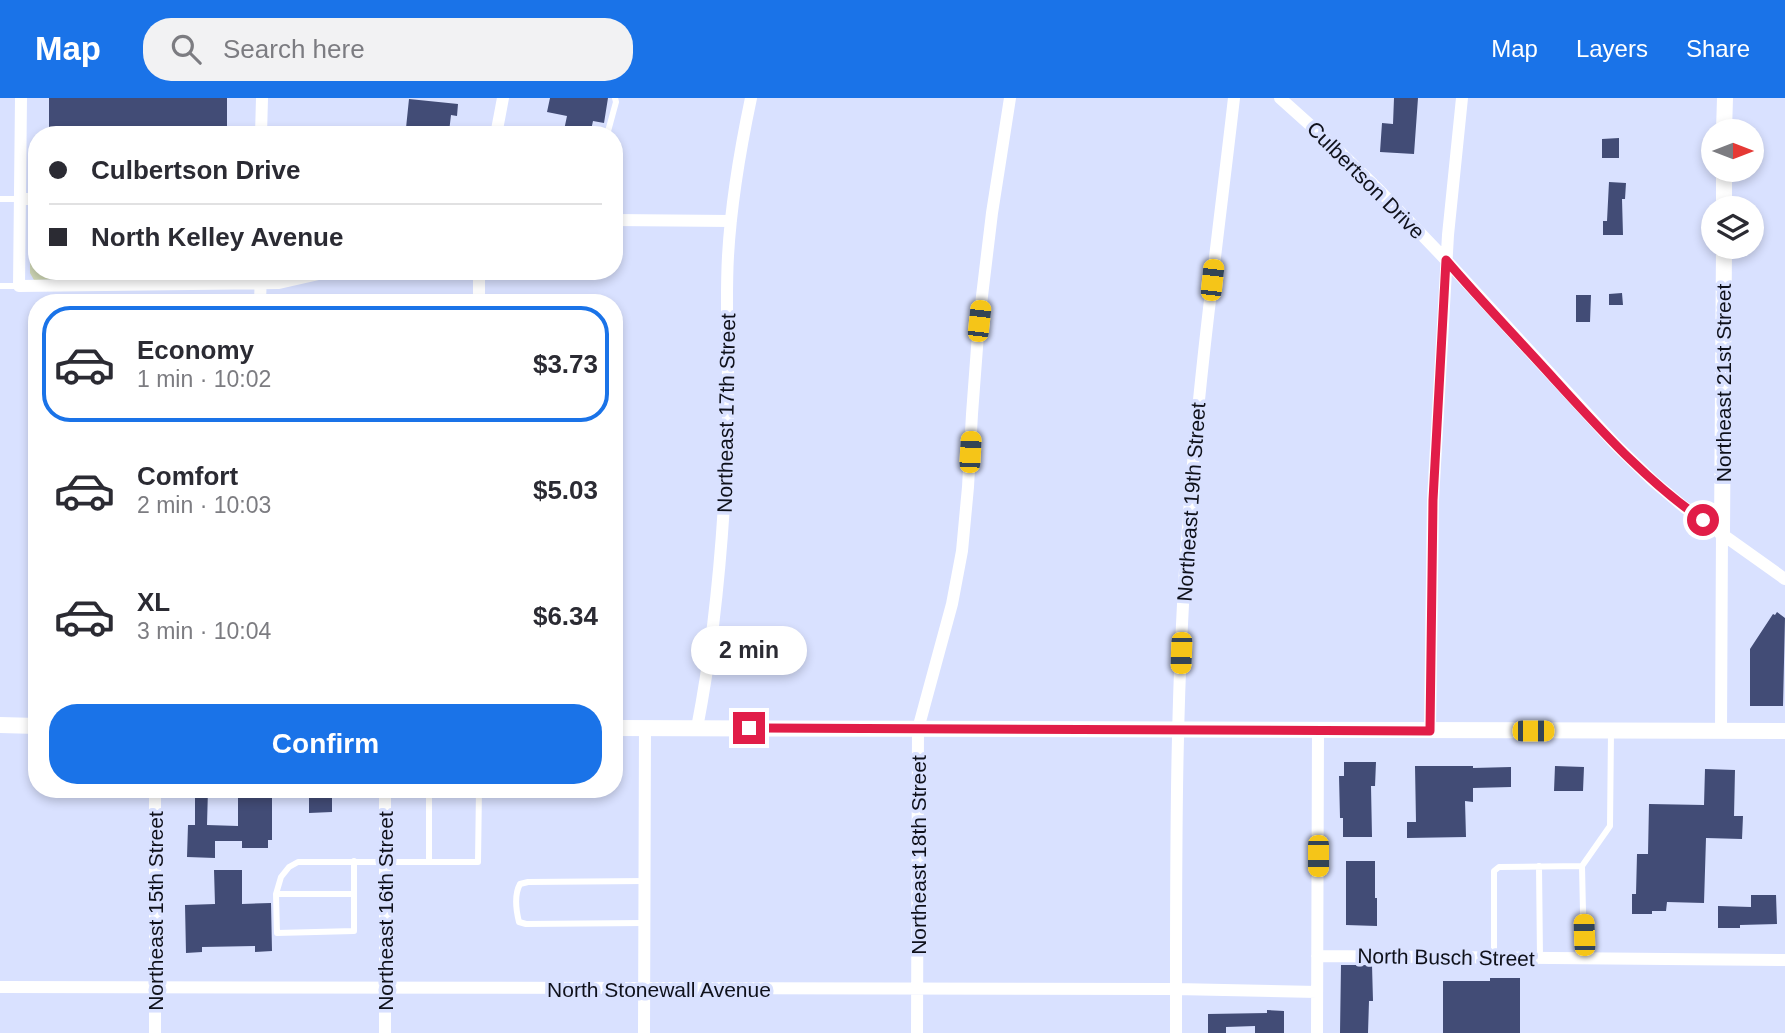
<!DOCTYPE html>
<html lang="en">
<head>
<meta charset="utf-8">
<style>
	:root { --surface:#fff; --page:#f2f2f3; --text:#2b2b33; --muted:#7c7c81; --line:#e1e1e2; --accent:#1a73e8 }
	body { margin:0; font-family:Helvetica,sans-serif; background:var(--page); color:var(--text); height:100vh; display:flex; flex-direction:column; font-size:26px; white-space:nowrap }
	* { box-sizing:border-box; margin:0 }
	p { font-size:23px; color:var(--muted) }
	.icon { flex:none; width:38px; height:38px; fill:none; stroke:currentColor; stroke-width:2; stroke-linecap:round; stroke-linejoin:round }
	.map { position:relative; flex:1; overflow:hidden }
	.side { position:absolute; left:28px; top:196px; width:595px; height:504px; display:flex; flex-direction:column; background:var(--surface); border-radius:28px; box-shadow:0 4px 10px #0003 }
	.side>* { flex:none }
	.hud { position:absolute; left:28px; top:28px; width:595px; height:154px; border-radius:28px; box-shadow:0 4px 10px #0003; display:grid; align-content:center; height:154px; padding:0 21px; background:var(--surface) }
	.needle { width:46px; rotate:90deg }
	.buttons { position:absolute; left:1701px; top:21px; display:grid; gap:14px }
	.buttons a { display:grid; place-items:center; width:63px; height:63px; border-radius:50%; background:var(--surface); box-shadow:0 4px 10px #0003; font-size:35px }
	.end { position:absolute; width:32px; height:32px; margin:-16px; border:9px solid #e11d48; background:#fff; box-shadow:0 0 0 4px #fff }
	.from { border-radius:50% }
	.bubble { position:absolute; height:49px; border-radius:24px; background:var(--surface); box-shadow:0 4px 10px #0003; font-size:23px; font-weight:700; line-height:49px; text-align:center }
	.car { position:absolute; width:21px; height:42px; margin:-21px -10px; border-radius:9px; box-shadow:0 0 5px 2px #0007; background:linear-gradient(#f5c518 24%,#345 0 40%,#f5c518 0 76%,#345 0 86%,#f5c518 0) }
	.hud b { display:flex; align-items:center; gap:24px; height:66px; font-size:26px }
	.hud b+b { border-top:2px solid var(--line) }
	.hud i { width:18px; height:18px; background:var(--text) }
	ul { padding:12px 0 0; list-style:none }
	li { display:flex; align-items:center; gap:21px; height:116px; margin:0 14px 10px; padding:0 7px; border:4px solid transparent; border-radius:28px }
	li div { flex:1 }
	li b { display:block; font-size:26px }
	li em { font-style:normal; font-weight:700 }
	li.on { border-color:var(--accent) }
	li>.icon { width:63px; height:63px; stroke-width:1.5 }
	.cta { display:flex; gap:14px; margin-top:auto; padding:14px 21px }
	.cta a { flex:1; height:80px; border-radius:28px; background:var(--accent); color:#fff; font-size:28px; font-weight:700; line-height:80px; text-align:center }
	header { display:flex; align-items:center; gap:42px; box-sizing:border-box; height:98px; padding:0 35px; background:var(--accent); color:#fff }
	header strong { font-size:33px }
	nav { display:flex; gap:38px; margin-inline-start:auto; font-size:24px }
	.search { width:490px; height:63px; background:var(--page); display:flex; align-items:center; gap:18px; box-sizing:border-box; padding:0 24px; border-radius:28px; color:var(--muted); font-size:26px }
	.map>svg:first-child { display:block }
	.green { fill:#d0d8b6 }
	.building { fill:#424c76 }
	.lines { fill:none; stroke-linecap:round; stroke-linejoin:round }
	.service { stroke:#fff; stroke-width:6 }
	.minor { stroke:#fff; stroke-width:12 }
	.tertiary { stroke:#fff; stroke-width:16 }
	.route { stroke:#e11d48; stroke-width:9 }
	.labels { text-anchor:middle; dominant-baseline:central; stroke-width:7; stroke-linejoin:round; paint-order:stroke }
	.street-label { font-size:21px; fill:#0f111b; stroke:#d9e1ff }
</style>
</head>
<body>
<header>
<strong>Map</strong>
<div class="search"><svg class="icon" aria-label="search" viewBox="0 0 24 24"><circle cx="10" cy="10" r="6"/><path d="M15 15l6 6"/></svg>Search here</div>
<nav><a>Map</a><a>Layers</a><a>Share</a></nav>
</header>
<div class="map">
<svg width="1785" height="935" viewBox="0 0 1785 935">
	<rect width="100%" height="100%" fill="#d9e1ff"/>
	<path class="green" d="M37 115V173H243L239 177 34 182 30 175V119Z"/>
	<path class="building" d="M49 0H227V37H49Z
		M550 0H608L604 25 593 23 590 37H563L567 18 547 14Z
		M1394 0H1418L1414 56 1380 54 1382 25 1393 26Z
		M409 1 458 6 457 18 451 17 449 34 406 30Z
		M1619 40V60H1602V41Z
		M1609 84 1626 85 1625 101H1622L1623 137H1603V123H1607Z
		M1622 195 1623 207H1609V196Z
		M1576 197H1591L1590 224H1576Z
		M1777 514 1785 520 1783 608H1750V551L1773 516 1775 517Z
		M1344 664H1376L1375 688H1371L1372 739H1343V720H1340L1339 678H1344Z
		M1415 668H1473V670L1511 669V689L1473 690V704L1465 703 1466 739 1407 740V724H1416Z
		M1555 668 1584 669 1583 693H1554Z
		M1705 671 1735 672 1734 718H1743L1742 741 1706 740 1704 805 1667 804 1666 813H1652V816H1632V796H1636L1637 756H1648L1649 706 1704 707Z
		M195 691H208L207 727 238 728V691H272V742H268V750H242V743H215V760L187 759 188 727H195Z
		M312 691H332V714L309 715V698H312Z
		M1346 763H1375V800H1377V828L1346 827Z
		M214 772H242V806L271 805 272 853 255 854V848L202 849V854L186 855 185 807 215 806Z
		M1751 797H1776L1777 826 1740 827V830H1718V808L1751 809Z
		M1341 867H1372L1373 903H1369L1368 935H1340Z
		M1490 880H1520V935H1443V883H1490Z
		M1267 912 1284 913V935H1255V928L1226 929V935H1208V916L1267 915Z"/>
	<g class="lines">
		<path class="service" d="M607 37 616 4 615 0
			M0 101H20
			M0 188H19
			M429 691V764
			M354 763V833L277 835 276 796 281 779 289 769 298 764H478L479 691
			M1539 768 1540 860
			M1582 768 1610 728 1611 635
			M276 796H354
			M644 825 526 826 519 824C516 812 514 797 520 786L528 784 644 783
			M1494 859V773L1499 769 1582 768 1584 860"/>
		<path class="minor" d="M21 0 19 188 279 185 332 173
			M1280 0 1338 52 1377 90 1446 162 1616 347 1653 383 1684 409 1785 481
			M261 37 262 0
			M496 37 503 0
			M20 101H37
			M614 122 731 123
			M260 205 261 173
			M479 205V173
			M697 630C717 527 725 423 728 318 729 265 725 211 728 158 731 105 740 52 751 0
			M1721 632 1722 435
			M1430 633 1433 402 1448 137 1462 0
			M1317 858 1785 862
			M0 889 1176 891 1317 894
			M155 935V691
			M385 935V691
			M644 935 645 630
			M917 935 918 631 952 506 962 453 968 389 972 316 979 223 992 115 1010 0
			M1176 935C1176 762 1175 589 1189 416 1199 277 1218 139 1234 0
			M1317 935 1318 632"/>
		<path class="tertiary" d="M1724 33 1725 0
			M1724 110V72
			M1722 435 1724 149
			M0 627 37 628
			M614 630 1785 633"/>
	</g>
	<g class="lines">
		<path class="route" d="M749 630 1430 633 1433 402 1446 162C1481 203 1519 242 1555 282 1601 332 1647 384 1703 422"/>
	</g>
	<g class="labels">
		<g class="street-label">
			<text transform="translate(1366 82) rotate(45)">Culbertson Drive</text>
			<text transform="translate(1723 285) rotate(-90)">Northeast 21st Street</text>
			<text transform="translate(726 315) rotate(-89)">Northeast 17th Street</text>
			<text transform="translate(1191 404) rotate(-86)">Northeast 19th Street</text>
			<text transform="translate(918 757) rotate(-90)">Northeast 18th Street</text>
			<text transform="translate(155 813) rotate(-90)">Northeast 15th Street</text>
			<text transform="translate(385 813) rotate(-90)">Northeast 16th Street</text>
			<text transform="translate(1446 859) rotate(1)">North Busch Street</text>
			<text x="659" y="891">North Stonewall Avenue</text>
		</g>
	</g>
</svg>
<div class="buttons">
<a><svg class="needle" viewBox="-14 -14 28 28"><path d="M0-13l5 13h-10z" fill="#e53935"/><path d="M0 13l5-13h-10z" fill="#7c7c81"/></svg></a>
<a><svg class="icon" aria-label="layers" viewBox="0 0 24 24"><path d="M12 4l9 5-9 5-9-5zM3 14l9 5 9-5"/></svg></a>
</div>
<i class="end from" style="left:1703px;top:422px"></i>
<i class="end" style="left:749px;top:630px"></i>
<div class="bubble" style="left:691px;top:528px;width:116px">2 min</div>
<i class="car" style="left:1212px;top:182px;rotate:6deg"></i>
<i class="car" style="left:979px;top:223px;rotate:6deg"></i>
<i class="car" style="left:970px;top:354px;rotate:3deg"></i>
<i class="car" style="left:1181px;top:555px;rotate:182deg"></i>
<i class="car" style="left:1533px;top:633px;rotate:90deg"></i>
<i class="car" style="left:1318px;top:758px;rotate:180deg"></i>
<i class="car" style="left:1584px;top:837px;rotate:358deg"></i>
<div class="hud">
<b><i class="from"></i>Culbertson Drive</b>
<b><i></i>North Kelley Avenue</b>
</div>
<section class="side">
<ul>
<li class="on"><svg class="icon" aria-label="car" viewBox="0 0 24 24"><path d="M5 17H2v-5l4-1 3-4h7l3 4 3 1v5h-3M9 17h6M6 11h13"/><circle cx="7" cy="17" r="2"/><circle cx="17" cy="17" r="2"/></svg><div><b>Economy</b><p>1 min · 10:02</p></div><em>$3.73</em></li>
<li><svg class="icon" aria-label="car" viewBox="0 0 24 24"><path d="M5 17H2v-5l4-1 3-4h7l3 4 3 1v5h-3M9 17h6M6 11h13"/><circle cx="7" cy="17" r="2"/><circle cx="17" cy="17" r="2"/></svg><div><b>Comfort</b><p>2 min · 10:03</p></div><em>$5.03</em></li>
<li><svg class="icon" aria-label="car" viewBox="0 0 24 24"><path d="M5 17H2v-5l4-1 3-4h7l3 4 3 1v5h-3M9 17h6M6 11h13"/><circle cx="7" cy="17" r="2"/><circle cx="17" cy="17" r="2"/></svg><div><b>XL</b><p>3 min · 10:04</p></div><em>$6.34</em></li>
</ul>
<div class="cta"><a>Confirm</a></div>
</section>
</div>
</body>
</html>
